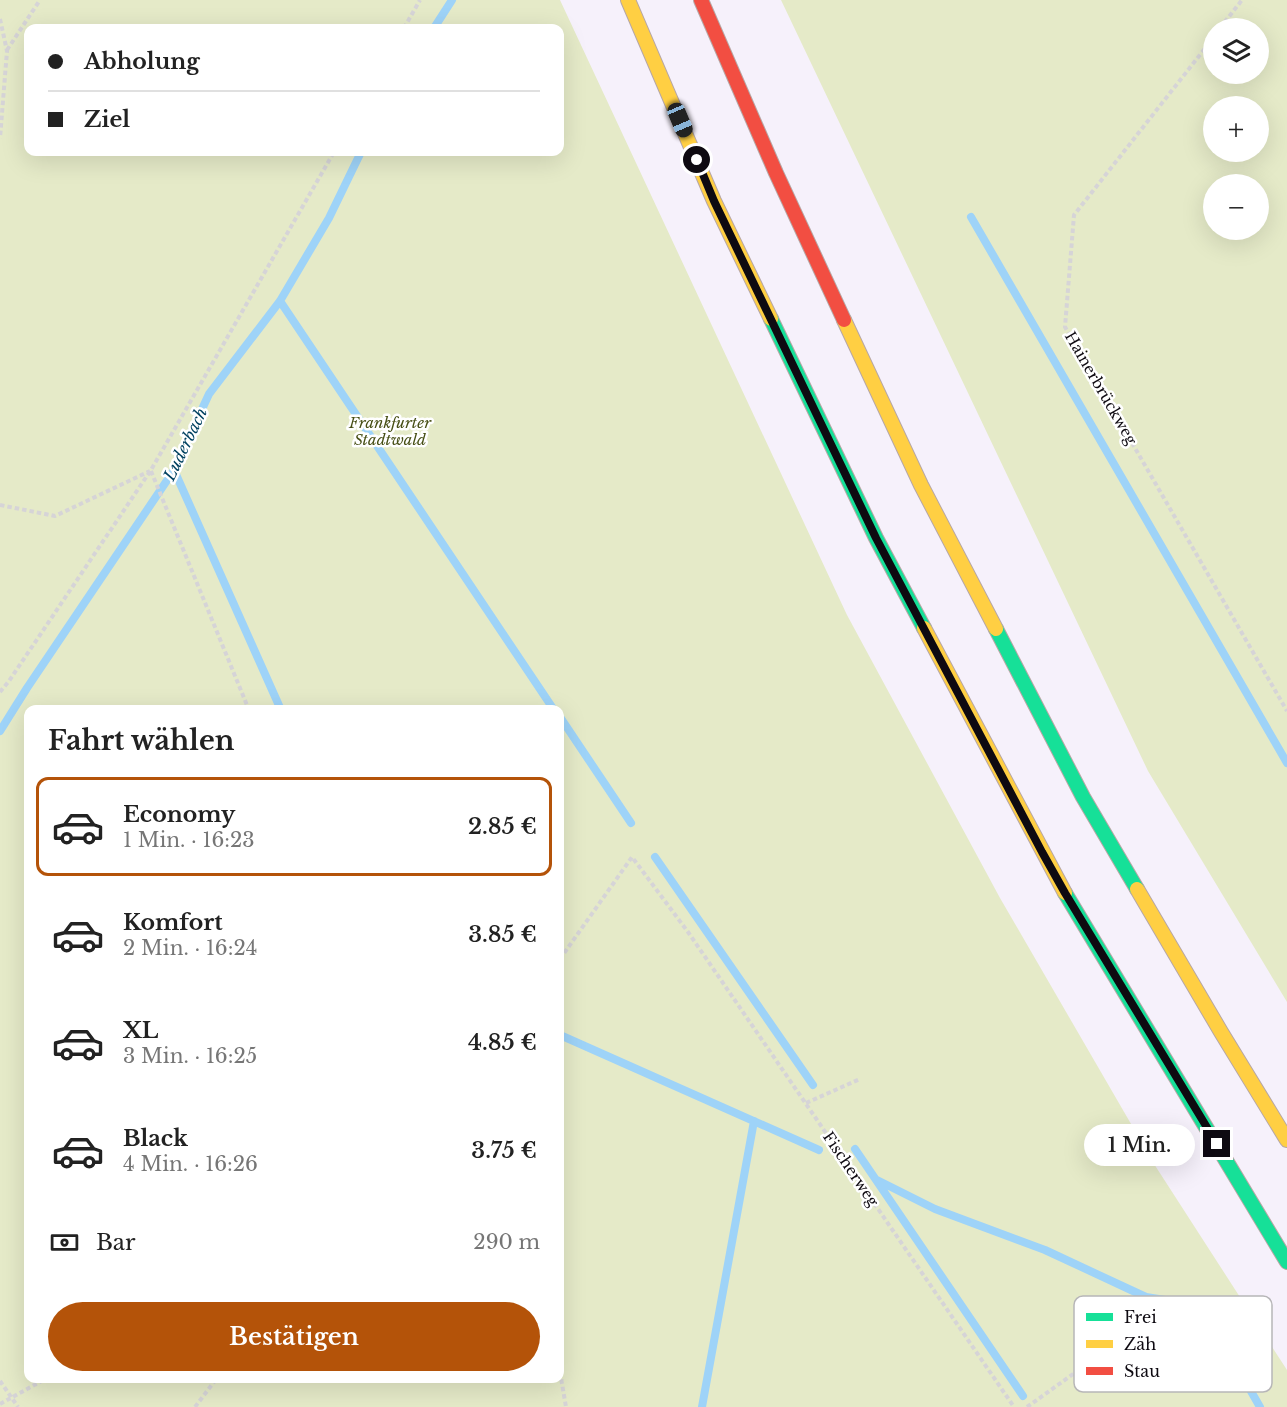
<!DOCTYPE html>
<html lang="de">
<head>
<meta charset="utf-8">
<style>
	:root { --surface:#fff; --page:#f6f6f6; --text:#222; --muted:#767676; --line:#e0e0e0; --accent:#b45309 }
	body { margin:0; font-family:"Libre Baskerville",serif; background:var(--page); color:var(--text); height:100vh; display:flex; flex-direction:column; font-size:22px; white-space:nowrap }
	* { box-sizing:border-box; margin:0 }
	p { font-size:20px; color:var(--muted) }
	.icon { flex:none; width:33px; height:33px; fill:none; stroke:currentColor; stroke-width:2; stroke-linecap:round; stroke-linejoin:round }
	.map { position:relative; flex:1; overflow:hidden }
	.details { position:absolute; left:24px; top:705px; width:540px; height:678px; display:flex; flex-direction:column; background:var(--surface); border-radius:12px; box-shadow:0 6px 24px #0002 }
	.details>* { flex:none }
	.hud { position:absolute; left:24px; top:24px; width:540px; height:132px; border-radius:12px; box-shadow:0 6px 24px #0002; display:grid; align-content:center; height:132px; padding:0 24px; background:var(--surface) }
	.fabs { position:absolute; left:1203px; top:18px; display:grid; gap:12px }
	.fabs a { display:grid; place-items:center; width:66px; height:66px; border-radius:50%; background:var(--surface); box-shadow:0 6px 24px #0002; font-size:30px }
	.end { position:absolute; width:27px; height:27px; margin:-14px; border:8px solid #0e0a11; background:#fff; box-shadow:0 0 0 3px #fff }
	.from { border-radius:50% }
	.bubble { position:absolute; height:42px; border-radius:21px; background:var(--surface); box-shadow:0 6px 24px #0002; font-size:20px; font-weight:600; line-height:42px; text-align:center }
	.car { position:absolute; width:18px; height:36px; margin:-18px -9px; border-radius:8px; box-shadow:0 0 4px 2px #0007; background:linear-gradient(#222 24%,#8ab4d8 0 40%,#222 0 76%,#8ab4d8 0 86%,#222 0) }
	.hud b { display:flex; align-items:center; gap:21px; height:57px; font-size:22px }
	.hud b+b { border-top:2px solid var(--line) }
	.hud i { width:15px; height:15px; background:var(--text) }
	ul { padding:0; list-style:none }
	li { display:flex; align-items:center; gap:18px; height:99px; margin:0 12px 9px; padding:0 12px; border:3px solid transparent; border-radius:12px }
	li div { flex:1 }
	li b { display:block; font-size:22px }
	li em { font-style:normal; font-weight:600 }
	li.on { border-color:var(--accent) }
	li>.icon { width:54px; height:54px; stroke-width:1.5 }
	h2 { padding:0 24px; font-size:27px; line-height:72px }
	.pay { display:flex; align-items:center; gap:15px; height:66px; padding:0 24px; font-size:22px }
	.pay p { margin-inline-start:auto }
	.primary-button { display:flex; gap:12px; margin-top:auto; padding:12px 24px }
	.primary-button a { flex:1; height:69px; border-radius:36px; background:var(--accent); color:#fff; font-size:24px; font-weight:600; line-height:69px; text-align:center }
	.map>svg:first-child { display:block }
	.green { fill:#e5eac8; fill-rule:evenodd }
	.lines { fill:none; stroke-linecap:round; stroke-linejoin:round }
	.stream { stroke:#9ed3f8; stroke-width:8 }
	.fast-casing { stroke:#b7a7a5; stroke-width:16 }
	.slow-casing { stroke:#b7a7a5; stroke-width:16 }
	.jam-casing { stroke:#b7a7a5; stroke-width:16 }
	.path { stroke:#d6d4d7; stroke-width:4; stroke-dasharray:4.5 3; stroke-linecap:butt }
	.fast { stroke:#16e098; stroke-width:14 }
	.slow { stroke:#ffcf43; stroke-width:14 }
	.jam { stroke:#f24e42; stroke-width:14 }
	.route { stroke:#0e0a11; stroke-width:8 }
	.labels { text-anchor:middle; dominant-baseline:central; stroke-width:5; stroke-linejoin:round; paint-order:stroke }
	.street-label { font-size:15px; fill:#0e0a11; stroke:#fff }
	.park-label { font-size:15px; font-style:italic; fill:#464e14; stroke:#fff }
	.water-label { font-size:16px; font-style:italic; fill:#004160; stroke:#fff }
	.key { fill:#fff; stroke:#b7b6b8; stroke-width:1.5 }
	.key-label { font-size:16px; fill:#0e0a11 }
</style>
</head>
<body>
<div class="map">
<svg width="1287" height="1407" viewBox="0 0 1287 1407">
	<rect width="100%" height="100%" fill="#f6f1fb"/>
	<path class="green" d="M0 0H560L847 615 1000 898 1156 1167 1287 1370V1407H0ZM28 28H560V152H28ZM28 710H560V1378H28Z
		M781 0H1287V1002L1148 771ZM1214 28H1258V74H1214ZM1258 106V152H1214V106ZM1258 184V230H1214V184Z"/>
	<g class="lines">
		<path class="stream" d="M434 28 452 0
			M971 217 1287 763
			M280 301 554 710
			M174 470 281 710
			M560 717 631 823
			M0 731 27 688 174 470 209 394 280 301 329 218 361 152
			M655 857 813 1085
			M560 1035 819 1150
			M855 1149 1023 1396
			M877 1180 935 1209 1045 1250 1146 1297 1190 1304 1232 1358 1260 1407
			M702 1407 754 1121"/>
		<defs>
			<path id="fast" d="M771 319 876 538 924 628
				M996 629 1083 797 1137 889
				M1065 893 1287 1262"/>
			<path id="slow" d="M628 0 714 201 771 319
				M844 320 921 485 996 629
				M924 628 1065 893
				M1137 889 1221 1032 1287 1140"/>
			<path id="jam" d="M701 0 776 173 844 320"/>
		</defs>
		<use href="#fast" class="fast-casing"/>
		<use href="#slow" class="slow-casing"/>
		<use href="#jam" class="jam-casing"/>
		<path class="path" d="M0 19 7 51 0 138
			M404 28 420 0
			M1220 28 1242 0
			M1214 37 1074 215 1065 327 1287 711
			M7 50 40 0
			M151 471 249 710
			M0 505 55 516 150 471
			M0 692 9 681 151 470 334 152
			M560 959 632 857 688 932 1014 1407
			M806 1103 860 1079
			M560 1372 566 1407
			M0 1381 18 1407
			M0 1404 47 1378
			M195 1407 217 1378
			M1027 1407 1104 1352"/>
		<use href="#fast" class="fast"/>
		<use href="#slow" class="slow"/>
		<use href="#jam" class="jam"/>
	</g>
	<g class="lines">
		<path class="route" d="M697 160 714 201 876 538 1042 852 1065 893 1217 1144"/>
	</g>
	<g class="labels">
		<g class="street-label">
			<text transform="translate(1101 388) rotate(60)">Hainerbrückweg</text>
			<text transform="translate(851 1169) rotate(56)">Fischerweg</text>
		</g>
		<g class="park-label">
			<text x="390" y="422">Frankfurter<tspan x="390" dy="17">Stadtwald</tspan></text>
		</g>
		<g class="water-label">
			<text transform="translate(185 444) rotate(-64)">Luderbach</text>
		</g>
	</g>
	<rect x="1074" y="1296" width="198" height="96" rx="9" class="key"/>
	<rect x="1086" y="1313" width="27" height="8" fill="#16e098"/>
	<rect x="1086" y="1340" width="27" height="8" fill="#ffcf43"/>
	<rect x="1086" y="1367" width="27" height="8" fill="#f24e42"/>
	<g class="key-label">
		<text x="1124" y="1323">Frei</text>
		<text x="1124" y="1350">Zäh</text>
		<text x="1124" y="1377">Stau</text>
	</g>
</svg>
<div class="fabs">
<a><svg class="icon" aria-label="layers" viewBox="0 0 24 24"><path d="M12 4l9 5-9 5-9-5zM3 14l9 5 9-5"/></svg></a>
<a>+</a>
<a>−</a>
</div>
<i class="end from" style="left:697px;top:160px"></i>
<i class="end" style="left:1217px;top:1144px"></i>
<div class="bubble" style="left:1084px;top:1124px;width:111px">1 Min.</div>
<i class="car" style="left:680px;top:120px;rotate:157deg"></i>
<div class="hud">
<b><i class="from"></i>Abholung</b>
<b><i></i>Ziel</b>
</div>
<section class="details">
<h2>Fahrt wählen</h2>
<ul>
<li class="on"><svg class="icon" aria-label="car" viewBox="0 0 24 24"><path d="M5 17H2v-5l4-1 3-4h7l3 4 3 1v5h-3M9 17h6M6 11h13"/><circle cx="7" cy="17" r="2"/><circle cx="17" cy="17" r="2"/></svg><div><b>Economy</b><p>1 Min. · 16:23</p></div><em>2.85 €</em></li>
<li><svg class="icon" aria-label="car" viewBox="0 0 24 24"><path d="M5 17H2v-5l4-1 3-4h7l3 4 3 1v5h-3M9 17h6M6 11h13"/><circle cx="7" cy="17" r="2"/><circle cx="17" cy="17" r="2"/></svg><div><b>Komfort</b><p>2 Min. · 16:24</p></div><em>3.85 €</em></li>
<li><svg class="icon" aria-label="car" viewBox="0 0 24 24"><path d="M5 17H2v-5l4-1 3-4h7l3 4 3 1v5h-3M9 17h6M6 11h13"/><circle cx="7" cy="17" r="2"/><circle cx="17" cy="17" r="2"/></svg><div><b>XL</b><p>3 Min. · 16:25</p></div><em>4.85 €</em></li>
<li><svg class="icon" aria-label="car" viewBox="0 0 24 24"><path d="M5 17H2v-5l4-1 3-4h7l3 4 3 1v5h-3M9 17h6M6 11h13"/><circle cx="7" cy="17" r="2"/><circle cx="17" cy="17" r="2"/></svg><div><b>Black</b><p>4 Min. · 16:26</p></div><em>3.75 €</em></li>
</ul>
<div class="pay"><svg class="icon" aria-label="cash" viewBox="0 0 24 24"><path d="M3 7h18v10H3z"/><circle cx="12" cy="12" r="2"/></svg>Bar<p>290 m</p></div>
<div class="primary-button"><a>Bestätigen</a></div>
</section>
</div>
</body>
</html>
